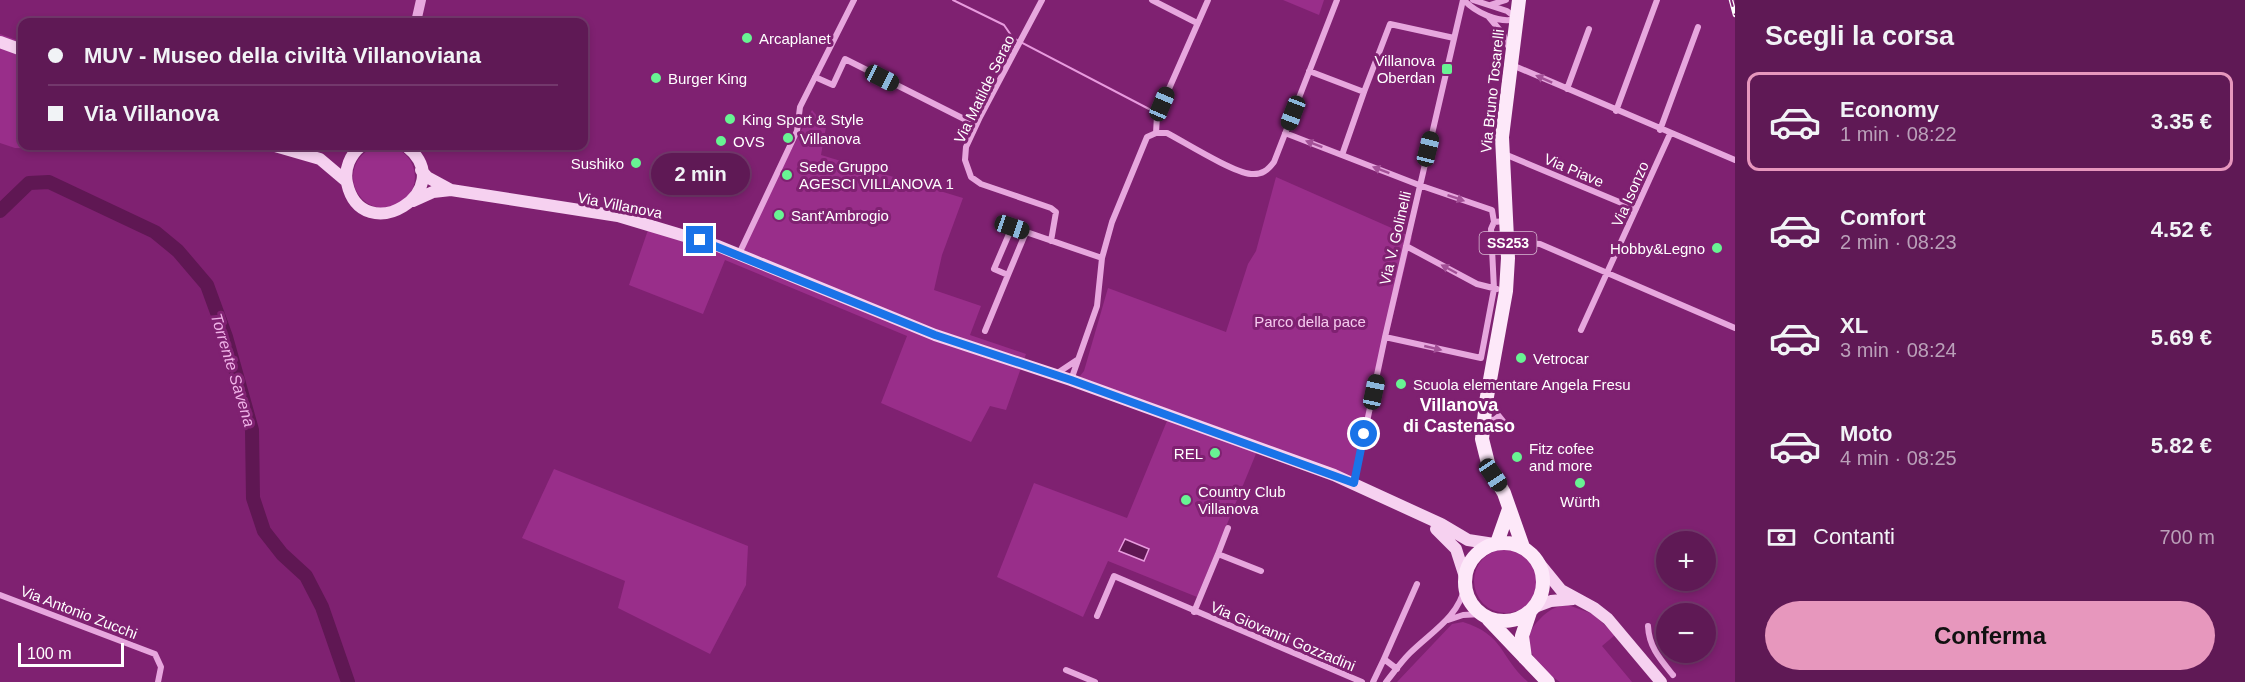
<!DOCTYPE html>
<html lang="it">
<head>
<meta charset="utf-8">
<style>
	:root { --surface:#5f1955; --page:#65225b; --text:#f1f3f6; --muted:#baa0b9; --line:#73386c; --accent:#e797bd }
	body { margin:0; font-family:Arial,sans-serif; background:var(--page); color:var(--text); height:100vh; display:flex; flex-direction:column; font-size:22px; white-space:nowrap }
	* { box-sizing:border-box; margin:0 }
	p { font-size:20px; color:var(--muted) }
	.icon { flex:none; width:33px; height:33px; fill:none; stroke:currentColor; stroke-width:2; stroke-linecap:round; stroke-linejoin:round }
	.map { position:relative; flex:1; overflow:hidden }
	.panel { display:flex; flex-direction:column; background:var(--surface); width:510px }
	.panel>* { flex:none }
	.hud { position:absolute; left:18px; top:18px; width:570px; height:132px; border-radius:12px; box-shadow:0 3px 9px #0003,0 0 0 2px var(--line); display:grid; align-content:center; height:132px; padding:0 30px; background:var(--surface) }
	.buttons { position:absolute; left:1656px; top:531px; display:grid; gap:12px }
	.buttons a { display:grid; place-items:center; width:60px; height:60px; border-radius:50%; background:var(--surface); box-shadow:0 3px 9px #0003,0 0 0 2px var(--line); font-size:30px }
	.scale { position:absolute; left:18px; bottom:15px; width:106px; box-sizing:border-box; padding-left:6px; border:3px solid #fff; border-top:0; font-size:16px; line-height:21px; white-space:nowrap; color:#fff; -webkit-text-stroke:4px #7f2171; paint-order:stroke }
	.end { position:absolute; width:27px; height:27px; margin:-14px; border:8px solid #1a73e8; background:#fff; box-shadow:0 0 0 3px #fff }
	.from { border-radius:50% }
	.bubble { position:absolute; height:42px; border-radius:21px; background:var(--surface); box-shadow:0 3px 9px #0003,0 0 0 2px var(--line); font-size:20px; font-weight:800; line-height:42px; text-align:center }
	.car { position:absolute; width:18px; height:36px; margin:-18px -9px; border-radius:8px; box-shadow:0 0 4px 2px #0007; background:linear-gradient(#222 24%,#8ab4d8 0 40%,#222 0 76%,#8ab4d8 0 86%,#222 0) }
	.hud b { display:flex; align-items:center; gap:21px; height:57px; font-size:22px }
	.hud b+b { border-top:2px solid var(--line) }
	.hud i { width:15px; height:15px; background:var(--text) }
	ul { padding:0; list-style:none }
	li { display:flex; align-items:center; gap:18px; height:99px; margin:0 12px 9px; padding:0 18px; border:3px solid transparent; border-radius:12px }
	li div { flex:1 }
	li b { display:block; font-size:22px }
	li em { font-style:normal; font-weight:800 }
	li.selected { border-color:var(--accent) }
	li>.icon { width:54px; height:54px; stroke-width:1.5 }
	h2 { padding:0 30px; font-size:27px; line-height:72px }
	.pay { display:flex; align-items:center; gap:15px; height:66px; padding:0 30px; font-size:22px }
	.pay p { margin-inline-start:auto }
	.cta { display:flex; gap:12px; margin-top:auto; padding:12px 30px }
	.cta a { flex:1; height:69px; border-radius:36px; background:var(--accent); color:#111; font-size:24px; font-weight:800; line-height:69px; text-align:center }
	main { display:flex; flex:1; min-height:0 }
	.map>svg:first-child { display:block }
	.green { fill:#992e8a }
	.water { fill:#5f1753; stroke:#e89ade; stroke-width:1.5 }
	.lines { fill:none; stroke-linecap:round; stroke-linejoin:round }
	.stream { stroke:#e89ade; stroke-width:2 }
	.river { stroke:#5f1753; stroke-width:14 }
	.minor { stroke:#e7a7de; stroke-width:6 }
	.tertiary { stroke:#e7a7de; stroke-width:10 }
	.secondary { stroke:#f6d1f0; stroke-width:12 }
	.primary { stroke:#fde8f9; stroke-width:14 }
	.rail-casing { stroke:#fff; stroke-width:4.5 }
	.rail { stroke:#7f2171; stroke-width:2; stroke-dasharray:7; stroke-linecap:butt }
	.oneway { fill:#a35097 }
	.route { stroke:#1a73e8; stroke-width:8 }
	.poi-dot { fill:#68f393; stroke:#7f2171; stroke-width:2 }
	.labels { text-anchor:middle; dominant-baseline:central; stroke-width:6; stroke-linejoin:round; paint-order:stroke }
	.shield { fill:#7f2171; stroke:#d9bcd4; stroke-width:1.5 }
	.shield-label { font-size:14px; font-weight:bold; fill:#fff }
	.poi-label { font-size:15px; fill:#fff; stroke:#7f2171; text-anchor:start }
	.street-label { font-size:15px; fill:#fff; stroke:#7f2171 }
	.park-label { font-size:15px; fill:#f6caef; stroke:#7f2171 }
	.water-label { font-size:16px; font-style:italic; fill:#efb2e7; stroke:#7f2171 }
	.quarter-label { font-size:18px; font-weight:bold; fill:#fff; stroke:#7f2171 }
</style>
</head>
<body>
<main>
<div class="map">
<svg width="1735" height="682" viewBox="0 0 1735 682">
	<rect width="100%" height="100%" fill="#7f2171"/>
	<path class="green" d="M1283 0H1324L1319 15Z
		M0 34 22 42V146H50L49 149 15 148 0 143Z
		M812 110 826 127 821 155 963 198 942 255 934 290 981 306 970 335 1026 354 1006 410 990 406 971 442 881 403 907 336 725 260 703 314 629 285 648 230 738 252Z
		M353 177a31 31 0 1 1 62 0a31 31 0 1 1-62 0Z
		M1276 177 1412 237 1353 482 1260 444 1197 597 1108 561 1083 617 997 577 1034 483 1127 518 1169 416 1076 381 1084 371 1108 288 1226 332 1248 264 1256 251Z
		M554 469 748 546 746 585 710 654 618 608 625 581 522 538Z
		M1474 581a32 32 0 1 1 64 0a32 32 0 1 1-64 0Z
		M1568 605 1593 614 1615 635 1602 646 1632 682H1560C1539 669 1515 643 1539 620 1549 610 1553 607 1568 605Z
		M1463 622C1505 635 1500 658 1528 682H1397L1452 624Z"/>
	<path class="water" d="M1125 539 1149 549 1144 561 1119 551Z"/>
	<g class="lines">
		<path class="stream" d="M953 0 1004 25 1013 38 1149 109"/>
		<path class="river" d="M0 211 29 183 49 182 155 232 178 251 207 285 226 337 252 430 253 498 264 531 282 554 306 576 322 607 348 682"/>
		<path class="minor" d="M1042 0 980 117 966 147 965 160 971 177 981 184 1051 208 1056 212 1051 241
			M1152 0 1197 23
			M1464 0C1475 12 1499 24 1516 19
			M1473 0 1507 11 1516 18
			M1490 5 1506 0
			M1488 16 1503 34 1510 50
			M1512 65 1735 160
			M1309 71 1364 92 1390 24 1454 38
			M815 77 833 85 845 59 976 125
			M1567 89 1589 29
			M1616 111 1657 0
			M1660 130 1698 27
			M1156 133 1157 116 1208 0
			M1285 133 1419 185 1492 210 1494 222
			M1502 153 1636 209
			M1342 155 1364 92
			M1003 224 1102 258
			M1012 227 994 269 1008 275 1026 232
			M1508 242 1540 244 1735 328
			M1406 246 1477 284 1497 289
			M739 254 797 131 800 107 854 0
			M1581 330 1670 134
			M985 331 1008 275
			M1385 337 1481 358 1494 289 1491 229 1494 222 1505 221
			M1056 374 1077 360
			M1071 380 1097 306 1102 258 1112 222 1147 137 1156 133H1167C1186 143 1232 172 1251 174 1262 175 1268 170 1274 162L1337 0
			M1483 419 1494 420 1499 416 1503 421 1497 425 1494 420
			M1354 483 1385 337 1463 0
			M1218 554 1228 528
			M0 595 155 654 161 667 158 682
			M1194 612 1218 554 1261 571
			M1097 616 1114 576 1362 682
			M1448 620 1463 615 1481 614
			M1648 626C1649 647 1660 659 1673 675
			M1384 659 1417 584
			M1066 670 1095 682
			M1373 682 1384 659 1397 669
			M1386 682C1394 672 1401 662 1410 653 1431 632 1459 617 1465 586"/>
		<path class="tertiary" d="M416 22 421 0"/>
		<path class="secondary" d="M0 42 22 50
			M275 146 320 159 346 181
			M361 146C350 155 344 169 347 183 362 251 462 190 406 146
			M421 170 427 177 451 190 618 216 718 246 935 335 1071 380 1334 475 1441 524 1468 540 1494 544
			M413 201 433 192 451 190
			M1436 529 1456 549 1465 577
			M1539 563 1561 590 1594 608 1608 619 1661 682
			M1535 607 1551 601 1573 599"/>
		<path class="primary" d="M1519 0 1502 137 1508 258 1506 291 1486 402 1482 439 1489 467 1504 493 1523 547
			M1465 582a39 39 0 1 1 78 0a39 39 0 1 1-78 0Z
			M1497 543 1509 509
			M1489 620 1548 682
			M1525 658 1522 636 1530 612"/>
		<defs>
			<path id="rail" d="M1731 0 1735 15"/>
		</defs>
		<use href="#rail" class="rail-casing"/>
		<use href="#rail" class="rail"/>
	</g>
	<defs><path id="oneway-solid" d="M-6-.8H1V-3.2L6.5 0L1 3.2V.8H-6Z" transform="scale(1.5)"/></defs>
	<g class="oneway">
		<use href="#oneway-solid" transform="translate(1544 79) rotate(-156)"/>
		<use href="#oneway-solid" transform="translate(1314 144) rotate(-159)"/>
		<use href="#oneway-solid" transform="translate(1381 170) rotate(-159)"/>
		<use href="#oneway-solid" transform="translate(1456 198) rotate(19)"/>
		<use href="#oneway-solid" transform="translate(1449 269) rotate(-152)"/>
		<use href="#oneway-solid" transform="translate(1433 348) rotate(13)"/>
	</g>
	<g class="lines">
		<path class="route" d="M700 240 935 335 1071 380 1354 483 1364 434"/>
	</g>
	<g class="poi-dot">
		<circle cx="747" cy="38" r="6"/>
		<rect x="1441" y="63" width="12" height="12" rx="3"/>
		<circle cx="656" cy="78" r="6"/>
		<circle cx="730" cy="119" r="6"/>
		<circle cx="788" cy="138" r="6"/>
		<circle cx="721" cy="141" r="6"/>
		<circle cx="636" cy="163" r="6"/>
		<circle cx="787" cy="175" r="6"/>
		<circle cx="779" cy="215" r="6"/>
		<circle cx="1717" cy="248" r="6"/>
		<circle cx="1521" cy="358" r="6"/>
		<circle cx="1401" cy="384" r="6"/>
		<circle cx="1215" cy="453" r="6"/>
		<circle cx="1517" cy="457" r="6"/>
		<circle cx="1580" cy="483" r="6"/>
		<circle cx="1186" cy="500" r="6"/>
	</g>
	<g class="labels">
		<rect class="shield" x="1479.5" y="232" width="57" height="22" rx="4.5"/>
		<g class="shield-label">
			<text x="1508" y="243">SS253</text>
		</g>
		<g class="poi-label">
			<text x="759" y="38">Arcaplanet</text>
			<text x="1435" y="60" text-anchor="end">Villanova<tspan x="1435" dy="17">Oberdan</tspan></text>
			<text x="668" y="78">Burger King</text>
			<text x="742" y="119">King Sport &amp; Style</text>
			<text x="800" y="138">Villanova</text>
			<text x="733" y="141">OVS</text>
			<text x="624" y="163" text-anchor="end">Sushiko</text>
			<text x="799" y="166">Sede Gruppo<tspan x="799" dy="17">AGESCI VILLANOVA 1</tspan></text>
			<text x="791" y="215">Sant'Ambrogio</text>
			<text x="1705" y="248" text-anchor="end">Hobby&amp;Legno</text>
			<text x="1533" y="358">Vetrocar</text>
			<text x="1413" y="384">Scuola elementare Angela Fresu</text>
			<text x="1529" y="448">Fitz cofee<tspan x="1529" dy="17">and more</tspan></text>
			<text x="1203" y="453" text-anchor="end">REL</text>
			<text x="1198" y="491">Country Club<tspan x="1198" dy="17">Villanova</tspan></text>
			<text x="1580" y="501" text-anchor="middle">Würth</text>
		</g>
		<g class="street-label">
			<text transform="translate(984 89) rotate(-64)">Via Matilde Serao</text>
			<text transform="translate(1492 91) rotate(-84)">Via Bruno Tosarelli</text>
			<text transform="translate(1574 170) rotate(23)">Via Piave</text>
			<text transform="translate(1630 194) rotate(-66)">Via Isonzo</text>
			<text transform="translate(620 205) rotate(11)">Via Villanova</text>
			<text transform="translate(1395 238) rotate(-77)">Via V. Golinelli</text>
			<text transform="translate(79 612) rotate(21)">Via Antonio Zucchi</text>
			<text transform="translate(1283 636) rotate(23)">Via Giovanni Gozzadini</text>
		</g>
		<g class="park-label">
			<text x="1310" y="321">Parco della pace</text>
		</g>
		<g class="water-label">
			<text transform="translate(233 370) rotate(73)">Torrente Savena</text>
		</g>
		<g class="quarter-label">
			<text x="1459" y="405">Villanova<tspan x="1459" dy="21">di Castenaso</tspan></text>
		</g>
	</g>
</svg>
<div class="buttons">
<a>+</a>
<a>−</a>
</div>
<div class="scale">100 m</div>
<i class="end from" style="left:1364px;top:434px"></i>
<i class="end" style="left:700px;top:240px"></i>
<div class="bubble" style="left:651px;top:153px;width:99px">2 min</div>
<i class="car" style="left:882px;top:78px;rotate:117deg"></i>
<i class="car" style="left:1162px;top:104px;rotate:23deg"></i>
<i class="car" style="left:1293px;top:113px;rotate:201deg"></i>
<i class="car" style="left:1428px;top:149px;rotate:14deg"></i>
<i class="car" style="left:1012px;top:227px;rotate:109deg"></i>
<i class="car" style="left:1374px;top:392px;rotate:12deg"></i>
<i class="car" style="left:1493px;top:475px;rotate:146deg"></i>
<div class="hud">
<b><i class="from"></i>MUV - Museo della civiltà Villanoviana</b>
<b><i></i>Via Villanova</b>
</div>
</div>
<section class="panel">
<h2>Scegli la corsa</h2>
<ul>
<li class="selected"><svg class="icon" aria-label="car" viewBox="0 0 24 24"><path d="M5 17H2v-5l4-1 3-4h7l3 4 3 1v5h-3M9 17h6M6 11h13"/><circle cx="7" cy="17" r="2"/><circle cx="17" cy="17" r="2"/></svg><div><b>Economy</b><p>1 min · 08:22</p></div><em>3.35 €</em></li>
<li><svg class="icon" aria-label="car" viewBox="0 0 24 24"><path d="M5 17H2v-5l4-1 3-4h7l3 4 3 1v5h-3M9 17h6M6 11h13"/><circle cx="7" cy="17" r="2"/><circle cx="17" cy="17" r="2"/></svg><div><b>Comfort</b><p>2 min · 08:23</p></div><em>4.52 €</em></li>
<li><svg class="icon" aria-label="car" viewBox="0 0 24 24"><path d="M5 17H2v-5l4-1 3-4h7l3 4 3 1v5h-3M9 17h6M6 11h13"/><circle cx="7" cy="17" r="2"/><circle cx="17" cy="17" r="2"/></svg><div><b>XL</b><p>3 min · 08:24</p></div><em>5.69 €</em></li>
<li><svg class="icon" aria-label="car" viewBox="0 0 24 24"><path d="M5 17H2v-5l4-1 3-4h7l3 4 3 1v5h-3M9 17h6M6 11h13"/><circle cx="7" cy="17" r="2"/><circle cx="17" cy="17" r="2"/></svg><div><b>Moto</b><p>4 min · 08:25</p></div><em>5.82 €</em></li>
</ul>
<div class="pay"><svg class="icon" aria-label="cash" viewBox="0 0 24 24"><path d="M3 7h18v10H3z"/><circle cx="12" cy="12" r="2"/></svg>Contanti<p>700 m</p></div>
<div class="cta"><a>Conferma</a></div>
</section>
</main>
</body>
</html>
